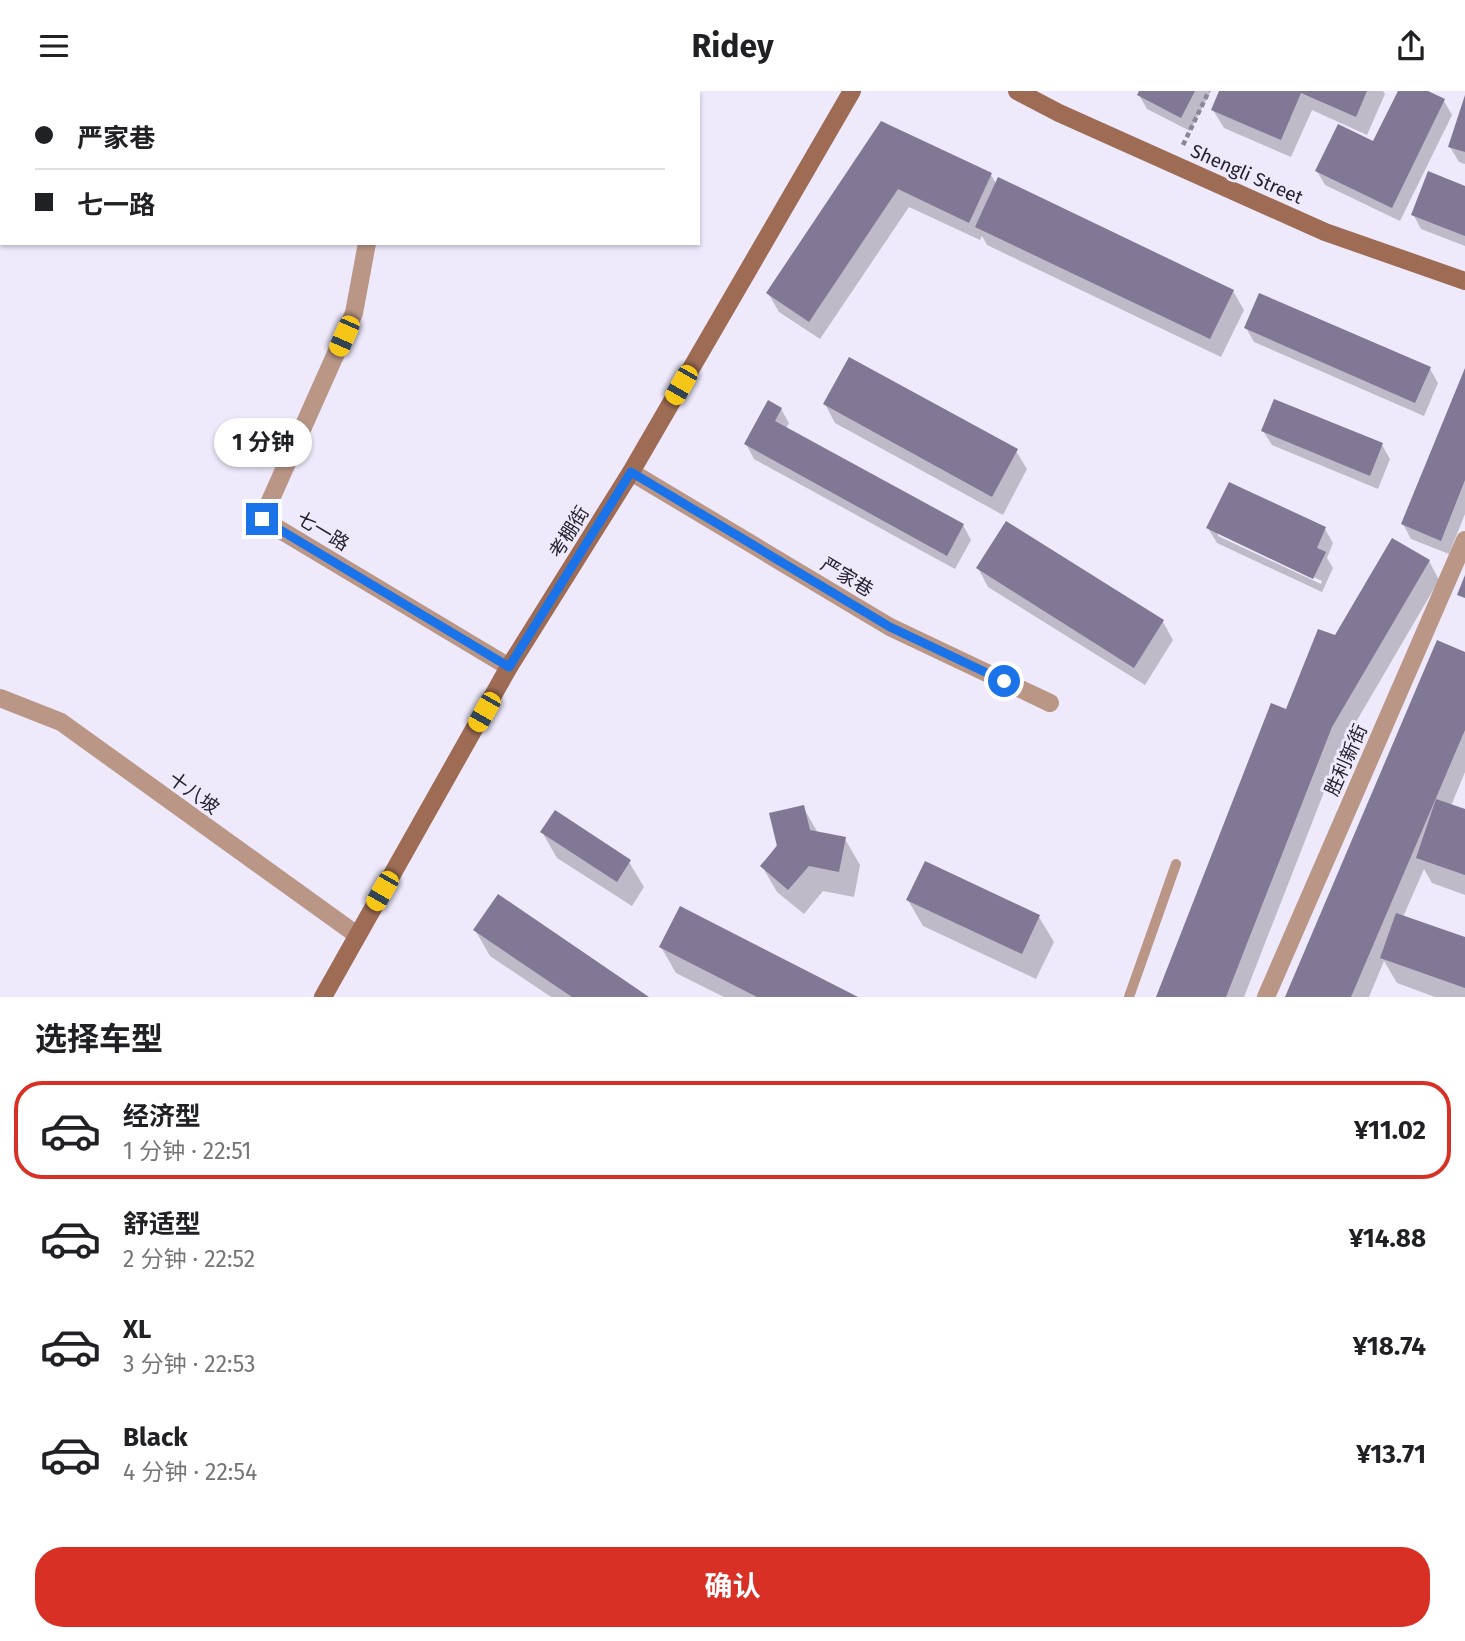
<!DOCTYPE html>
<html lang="zh">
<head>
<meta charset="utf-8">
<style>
	:root { --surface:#fff; --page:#f6f6f6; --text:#202124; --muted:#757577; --line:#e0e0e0; --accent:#d93025 }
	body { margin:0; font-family:"Fira Sans","Noto Sans SC",sans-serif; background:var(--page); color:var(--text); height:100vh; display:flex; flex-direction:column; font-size:26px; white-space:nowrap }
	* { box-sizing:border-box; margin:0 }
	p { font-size:23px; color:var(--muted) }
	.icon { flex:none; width:38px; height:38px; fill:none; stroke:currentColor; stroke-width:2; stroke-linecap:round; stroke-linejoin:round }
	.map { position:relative; height:906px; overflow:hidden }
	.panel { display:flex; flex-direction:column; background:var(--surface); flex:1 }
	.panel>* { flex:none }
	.hud { position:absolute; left:0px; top:0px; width:700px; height:154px; box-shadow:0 2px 5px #0004; display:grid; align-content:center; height:154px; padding:0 35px; background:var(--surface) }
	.end { position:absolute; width:32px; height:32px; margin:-16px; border:9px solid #1a73e8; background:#fff; box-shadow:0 0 0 4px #fff }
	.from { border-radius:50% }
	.bubble { position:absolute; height:49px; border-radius:24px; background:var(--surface); box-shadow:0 2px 5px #0004; font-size:23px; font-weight:700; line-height:49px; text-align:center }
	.car { position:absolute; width:21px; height:42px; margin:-21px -10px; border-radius:9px; box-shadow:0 0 5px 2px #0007; background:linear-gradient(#f5c518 24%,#345 0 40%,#f5c518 0 76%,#345 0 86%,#f5c518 0) }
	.hud b { display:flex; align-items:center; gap:24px; height:66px; font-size:26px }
	.hud b+b { border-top:2px solid var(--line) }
	.hud i { width:18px; height:18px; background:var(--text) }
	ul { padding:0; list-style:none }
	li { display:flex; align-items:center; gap:21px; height:98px; margin:0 14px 10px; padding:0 21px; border:4px solid transparent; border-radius:28px }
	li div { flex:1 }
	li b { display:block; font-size:26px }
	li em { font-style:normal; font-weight:700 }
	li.selected { border-color:var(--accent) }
	li>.icon { width:63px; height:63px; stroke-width:1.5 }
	h2 { padding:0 35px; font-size:32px; line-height:84px }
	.cta { display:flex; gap:14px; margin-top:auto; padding:14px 35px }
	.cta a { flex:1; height:80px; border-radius:28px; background:var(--accent); color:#fff; font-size:28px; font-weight:700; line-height:80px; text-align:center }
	header { display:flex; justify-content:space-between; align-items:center; height:91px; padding:0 35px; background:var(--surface); font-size:32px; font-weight:700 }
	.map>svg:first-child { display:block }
	.shadow { fill:#0003; fill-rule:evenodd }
	.building { fill:#817896 }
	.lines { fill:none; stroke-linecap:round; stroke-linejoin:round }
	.path { stroke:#8a8695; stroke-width:4.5; stroke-dasharray:5 3.5; stroke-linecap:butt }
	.lane { stroke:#b99686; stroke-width:10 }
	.street { stroke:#b99686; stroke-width:18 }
	.secondary { stroke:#9e6c55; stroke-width:18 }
	.route { stroke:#1a73e8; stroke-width:9 }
	.labels { text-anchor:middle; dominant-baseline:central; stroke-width:6; stroke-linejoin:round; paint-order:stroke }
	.street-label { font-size:19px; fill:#25222d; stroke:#eee9fb }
</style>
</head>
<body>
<header><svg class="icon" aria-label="menu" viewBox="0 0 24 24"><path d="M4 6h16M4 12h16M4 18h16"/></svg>Ridey<svg class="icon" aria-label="share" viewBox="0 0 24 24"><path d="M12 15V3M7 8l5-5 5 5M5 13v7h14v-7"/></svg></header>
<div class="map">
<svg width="1465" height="906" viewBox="0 0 1465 906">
	<rect width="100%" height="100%" fill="#eee9fb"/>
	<path class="shadow" d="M1141 0H1211L1190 40 1147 18 1139 4Z
		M1221 0H1383L1385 3 1367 44 1312 19 1291 66 1224 37 1213 19Z
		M1400 0H1424L1444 10 1452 24 1400 130 1325 94 1317 80 1374 52Z
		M1465 10V73L1459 71 1450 56Z
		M881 32 991 84 997 94 1233 200 1244 219 1221 266 987 154 982 145 980 149 909 116 820 248 779 221 768 202Z
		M1465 97V155L1421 138 1413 123Z
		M1246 237 1430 278 1438 292 1424 325 1254 251Z
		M1465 281V423L1449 463 1411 448 1403 433Z
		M825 313 1016 360 1027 378 1003 424 835 332Z
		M781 318 789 332 786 338 963 434 971 449 955 478 754 368 746 353Z
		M1263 340 1382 354 1390 368 1378 398 1272 354Z
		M1208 437 1325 438 1333 452 1327 467 1333 477 1322 501 1217 452ZM1218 441 1322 490 1321 493 1218 445Z
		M1429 470 1439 489 1342 655 1244 906H1158L1287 620 1336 546Z
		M978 477 1163 531 1173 549 1145 594 988 496Z
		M1465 562V681L1451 715 1465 720V804L1432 792 1424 778 1403 826 1465 848V906H1435L1397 892 1384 870 1369 906H1287Z
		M803 716 818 742 845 748 860 774 854 806 823 800 804 823 777 801 762 775Z
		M542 741 629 771 644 796 632 815 557 767Z
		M908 809 1039 826 1054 851 1036 888 923 835Z
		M475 839 646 906H551L490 865Z
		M661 856 855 906H724L676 882Z"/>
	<path class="building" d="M1139 0H1195L1181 27 1137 4Z
		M1219 0H1367L1356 26 1301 2 1281 49 1211 19Z
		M1398 0H1428L1445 8 1392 117 1315 80 1338 33 1373 50Z
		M1465 4V61L1448 56Z
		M881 30 992 82 969 132 898 98 809 231 766 202Z
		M1428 80 1465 95V145L1411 124Z
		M998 86 1234 199 1210 248 975 136Z
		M1259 202 1431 276 1415 312 1244 237Z
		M849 266 1018 358 992 406 823 313Z
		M1465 277V389L1441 450 1401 433Z
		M1274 308 1383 352 1370 385 1261 340Z
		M768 309 782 317 775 330 964 433 947 465 744 353Z
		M1229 391 1326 436 1317 457 1326 461 1313 488 1206 437Z
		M1006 430 1164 529 1134 577 976 477Z
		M1392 447 1430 469 1332 636 1226 906H1156L1271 612 1286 618 1318 538 1335 544Z
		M1465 484V507L1457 504Z
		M1437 549 1465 561V639L1351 906H1285Z
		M1436 708 1465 718V784L1416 767Z
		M804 714 810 739 846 746 839 781 809 775 788 799 760 775 777 755 769 722Z
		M555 719 631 769 617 791 540 741Z
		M925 770 1040 824 1022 863 906 809Z
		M498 803 649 906H572L473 839Z
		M680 815 858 906H757L659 856Z
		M1396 822 1465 846V897L1380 867Z"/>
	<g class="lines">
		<path class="path" d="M1183 54 1209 0"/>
		<path class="lane" d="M1129 906 1176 773"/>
		<path class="street" d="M396 2V0
			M367 152 354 222 262 428 509 576
			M631 381 890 536 1050 612
			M0 607 61 631 357 844
			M1266 906 1465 449"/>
		<path class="secondary" d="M1017 0 1059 22 1325 141 1465 190
			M323 906 509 576 631 381 852 0"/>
	</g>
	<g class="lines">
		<path class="route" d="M262 428 509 576 631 381 890 536 1004 590"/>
	</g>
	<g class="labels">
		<g class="street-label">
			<text transform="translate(1247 83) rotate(24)">Shengli Street</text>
			<text transform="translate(323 440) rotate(31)">七一路</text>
			<text transform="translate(569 441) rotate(-58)">考棚街</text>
			<text transform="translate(847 486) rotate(31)">严家巷</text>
			<text transform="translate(1346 669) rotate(-66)">胜利新街</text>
			<text transform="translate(194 702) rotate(36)">十八坡</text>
		</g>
	</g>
</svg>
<i class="end from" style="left:1004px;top:590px"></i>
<i class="end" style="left:262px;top:428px"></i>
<div class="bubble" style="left:214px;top:327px;width:98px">1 分钟</div>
<i class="car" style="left:344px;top:245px;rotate:204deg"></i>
<i class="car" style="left:681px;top:294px;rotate:210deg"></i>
<i class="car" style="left:484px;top:621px;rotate:210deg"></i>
<i class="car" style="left:382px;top:800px;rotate:210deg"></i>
<div class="hud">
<b><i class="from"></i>严家巷</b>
<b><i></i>七一路</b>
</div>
</div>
<section class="panel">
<h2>选择车型</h2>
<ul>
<li class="selected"><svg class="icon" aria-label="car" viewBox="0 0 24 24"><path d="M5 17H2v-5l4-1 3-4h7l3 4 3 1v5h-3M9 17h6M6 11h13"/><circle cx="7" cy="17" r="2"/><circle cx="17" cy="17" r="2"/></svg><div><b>经济型</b><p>1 分钟 · 22:51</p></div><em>¥11.02</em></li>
<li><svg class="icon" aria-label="car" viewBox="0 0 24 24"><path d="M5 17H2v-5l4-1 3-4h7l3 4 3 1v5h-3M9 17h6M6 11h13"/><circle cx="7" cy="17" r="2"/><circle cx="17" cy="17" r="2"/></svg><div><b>舒适型</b><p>2 分钟 · 22:52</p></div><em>¥14.88</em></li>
<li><svg class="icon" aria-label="car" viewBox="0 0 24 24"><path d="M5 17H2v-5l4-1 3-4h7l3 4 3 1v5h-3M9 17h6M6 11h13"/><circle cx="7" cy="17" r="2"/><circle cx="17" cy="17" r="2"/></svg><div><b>XL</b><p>3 分钟 · 22:53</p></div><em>¥18.74</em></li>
<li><svg class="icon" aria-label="car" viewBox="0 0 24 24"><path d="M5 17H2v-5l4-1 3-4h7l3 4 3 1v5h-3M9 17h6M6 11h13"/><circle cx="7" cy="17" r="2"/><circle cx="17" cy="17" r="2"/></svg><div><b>Black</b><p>4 分钟 · 22:54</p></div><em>¥13.71</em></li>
</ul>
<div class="cta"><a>确认</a></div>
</section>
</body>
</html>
